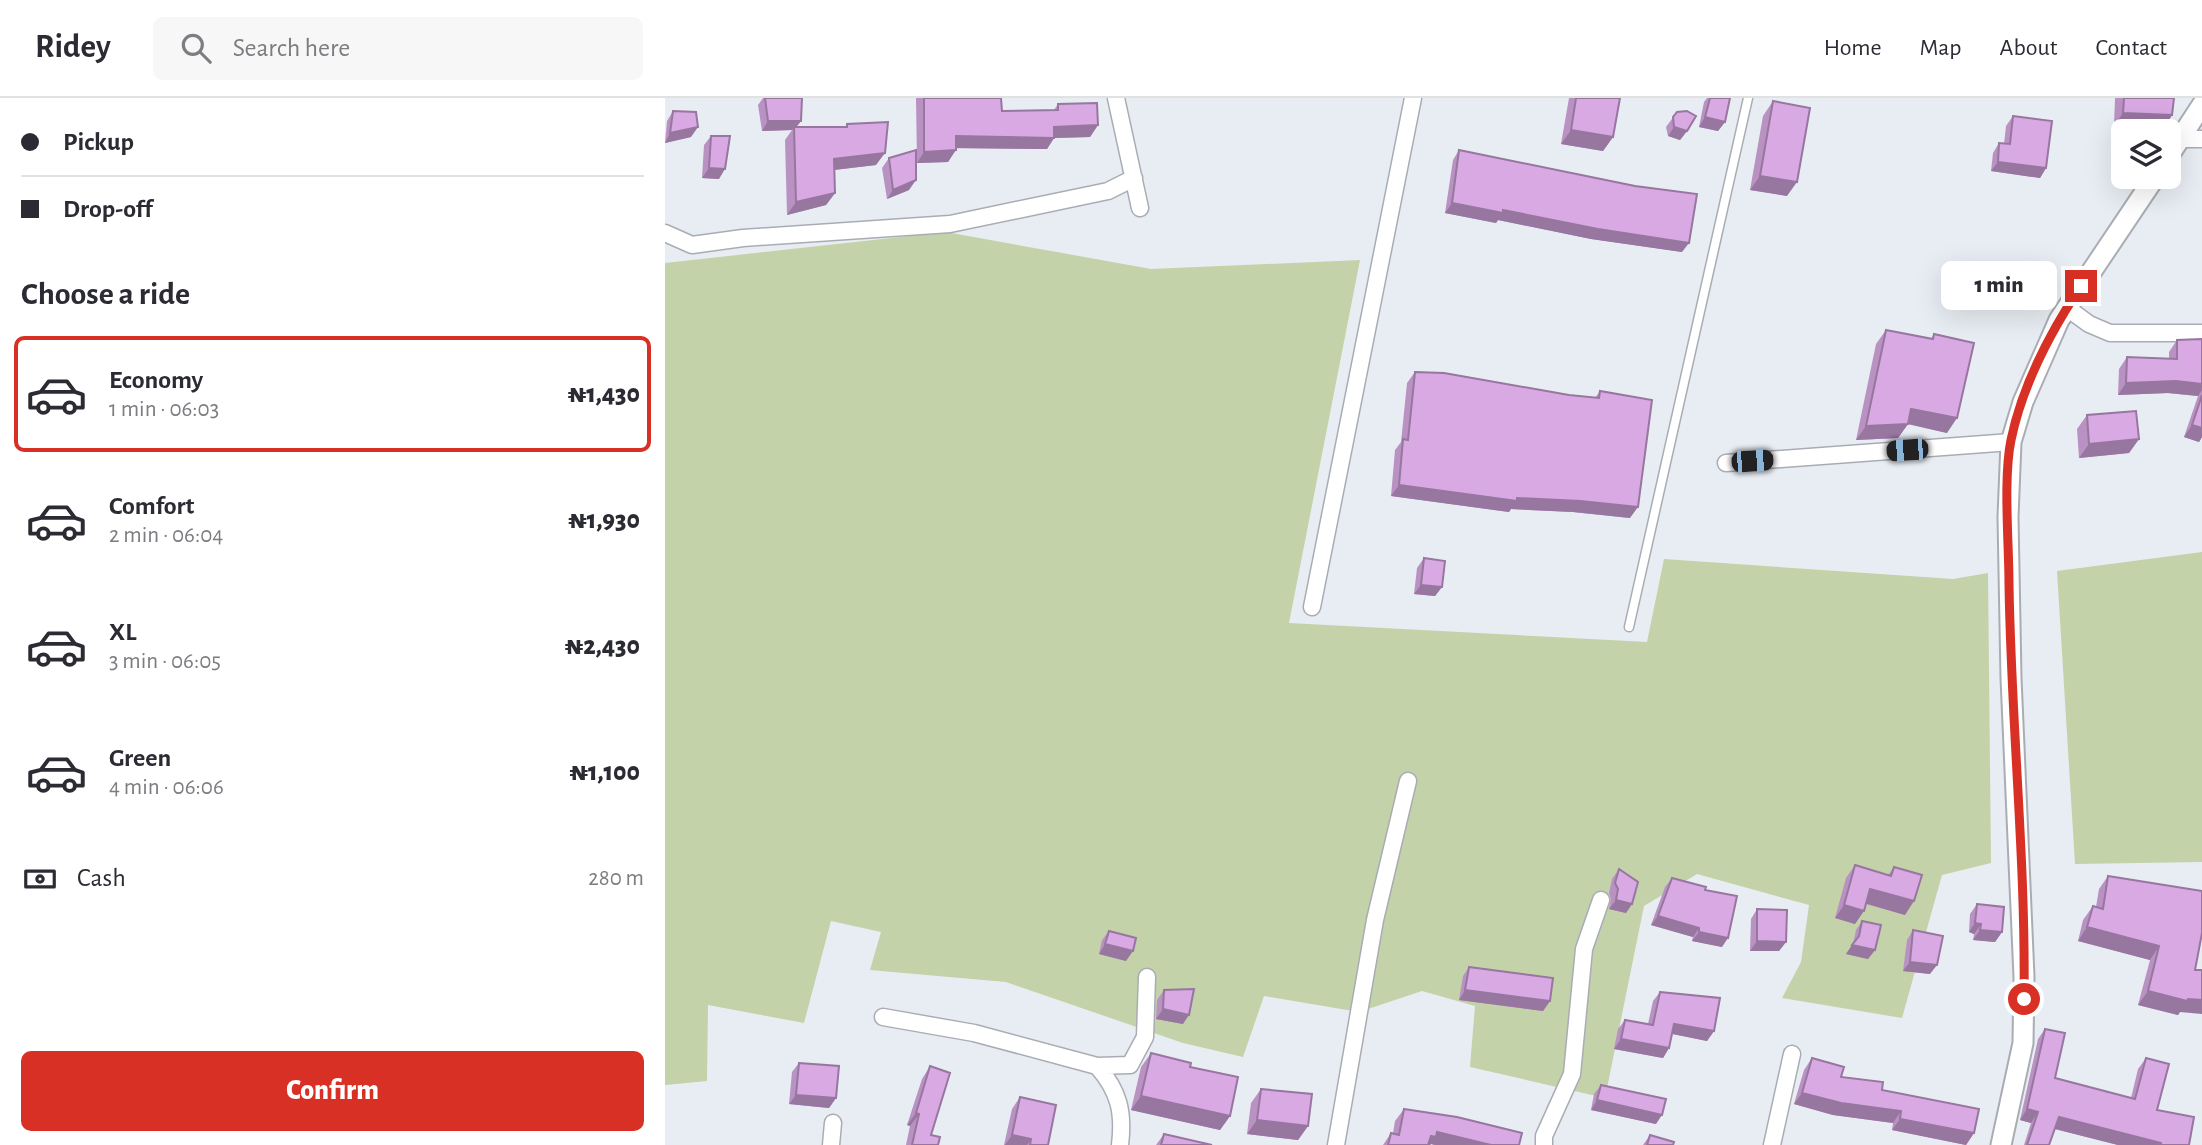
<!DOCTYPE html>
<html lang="en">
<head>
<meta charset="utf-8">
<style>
	:root { --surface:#fff; --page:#f7f7f7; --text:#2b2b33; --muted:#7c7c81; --line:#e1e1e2; --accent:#d93025 }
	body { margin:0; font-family:"Alegreya Sans",sans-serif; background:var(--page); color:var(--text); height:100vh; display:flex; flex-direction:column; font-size:26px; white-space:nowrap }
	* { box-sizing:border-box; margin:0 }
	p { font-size:23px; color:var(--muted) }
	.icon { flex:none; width:38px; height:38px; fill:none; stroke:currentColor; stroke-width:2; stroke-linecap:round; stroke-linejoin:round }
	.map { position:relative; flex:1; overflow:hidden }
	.drawer { display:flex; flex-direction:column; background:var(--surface); width:665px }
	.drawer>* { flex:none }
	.hud { display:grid; align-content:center; height:154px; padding:0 21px; background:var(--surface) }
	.buttons { position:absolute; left:1446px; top:21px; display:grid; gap:14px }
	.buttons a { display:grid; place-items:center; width:70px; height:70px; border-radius:10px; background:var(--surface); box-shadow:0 7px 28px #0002; font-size:35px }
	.end { position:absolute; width:32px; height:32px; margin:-16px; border:9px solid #d93025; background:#fff; box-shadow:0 0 0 4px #fff }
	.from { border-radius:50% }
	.bubble { position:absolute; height:49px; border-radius:10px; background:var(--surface); box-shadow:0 7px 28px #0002; font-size:23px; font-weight:800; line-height:49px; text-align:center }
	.car { position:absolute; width:21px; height:42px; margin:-21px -10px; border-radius:9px; box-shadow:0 0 5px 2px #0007; background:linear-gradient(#222 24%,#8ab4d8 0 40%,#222 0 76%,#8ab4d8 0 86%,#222 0) }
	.hud b { display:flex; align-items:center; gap:24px; height:66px; font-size:26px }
	.hud b+b { border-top:2px solid var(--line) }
	.hud i { width:18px; height:18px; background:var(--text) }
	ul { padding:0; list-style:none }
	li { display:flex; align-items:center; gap:21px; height:116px; margin:0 14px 10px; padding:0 7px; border:4px solid transparent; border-radius:10px }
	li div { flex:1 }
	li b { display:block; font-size:26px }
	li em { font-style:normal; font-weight:800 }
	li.active { border-color:var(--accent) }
	li>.icon { width:63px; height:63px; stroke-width:1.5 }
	h2 { padding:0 21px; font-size:32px; line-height:84px }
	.pay { display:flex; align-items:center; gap:18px; height:77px; padding:0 21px; font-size:26px }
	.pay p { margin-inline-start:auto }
	.primary-button { display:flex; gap:14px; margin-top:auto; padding:14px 21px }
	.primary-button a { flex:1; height:80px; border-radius:10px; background:var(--accent); color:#fff; font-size:28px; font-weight:800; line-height:80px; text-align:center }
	header { display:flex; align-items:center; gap:42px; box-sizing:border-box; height:98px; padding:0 35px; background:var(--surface); border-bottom:2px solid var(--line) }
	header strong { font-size:33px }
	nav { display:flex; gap:38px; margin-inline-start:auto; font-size:24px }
	.search { width:490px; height:63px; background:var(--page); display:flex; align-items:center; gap:18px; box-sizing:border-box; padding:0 24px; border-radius:10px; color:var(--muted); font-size:26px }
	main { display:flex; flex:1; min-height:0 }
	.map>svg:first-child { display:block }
	.green { fill:#c3d2a8 }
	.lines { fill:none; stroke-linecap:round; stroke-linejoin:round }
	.service-casing { stroke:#a9adb3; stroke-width:11 }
	.minor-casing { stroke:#a9adb3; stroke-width:19 }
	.tertiary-casing { stroke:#a9adb3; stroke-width:23 }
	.service { stroke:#fff; stroke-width:8 }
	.minor { stroke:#fff; stroke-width:16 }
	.tertiary { stroke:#fff; stroke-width:19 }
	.wall { fill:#ba91c3 }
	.shaded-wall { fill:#97769f }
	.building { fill:#d8a9e3; stroke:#97769f; stroke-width:2 }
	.route { stroke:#d93025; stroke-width:9 }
</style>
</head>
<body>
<header>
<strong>Ridey</strong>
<div class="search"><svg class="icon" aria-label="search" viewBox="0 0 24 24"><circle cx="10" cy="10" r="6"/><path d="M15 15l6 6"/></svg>Search here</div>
<nav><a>Home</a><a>Map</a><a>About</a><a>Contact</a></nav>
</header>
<main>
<section class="drawer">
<div class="hud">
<b><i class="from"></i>Pickup</b>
<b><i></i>Drop-off</b>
</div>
<h2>Choose a ride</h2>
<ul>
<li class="active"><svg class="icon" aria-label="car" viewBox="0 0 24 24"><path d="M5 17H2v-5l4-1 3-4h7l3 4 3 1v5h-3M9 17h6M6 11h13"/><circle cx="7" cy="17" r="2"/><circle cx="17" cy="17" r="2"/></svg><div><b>Economy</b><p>1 min · 06:03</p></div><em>₦1,430</em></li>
<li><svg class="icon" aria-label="car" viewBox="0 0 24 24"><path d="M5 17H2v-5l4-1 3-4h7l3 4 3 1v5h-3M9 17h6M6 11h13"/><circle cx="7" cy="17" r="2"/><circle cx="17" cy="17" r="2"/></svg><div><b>Comfort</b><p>2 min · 06:04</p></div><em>₦1,930</em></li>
<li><svg class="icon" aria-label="car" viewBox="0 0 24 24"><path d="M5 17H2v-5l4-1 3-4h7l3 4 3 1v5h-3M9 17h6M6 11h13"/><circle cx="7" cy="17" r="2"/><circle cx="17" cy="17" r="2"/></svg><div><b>XL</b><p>3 min · 06:05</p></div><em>₦2,430</em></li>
<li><svg class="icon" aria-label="car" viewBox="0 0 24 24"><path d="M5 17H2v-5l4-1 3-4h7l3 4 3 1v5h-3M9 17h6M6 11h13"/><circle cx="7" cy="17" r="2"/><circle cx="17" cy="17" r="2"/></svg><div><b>Green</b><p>4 min · 06:06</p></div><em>₦1,100</em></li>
</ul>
<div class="pay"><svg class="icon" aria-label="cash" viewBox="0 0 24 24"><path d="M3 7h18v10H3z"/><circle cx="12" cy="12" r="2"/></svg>Cash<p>280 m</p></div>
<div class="primary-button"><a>Confirm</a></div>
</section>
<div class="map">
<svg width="1537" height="1047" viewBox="0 0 1537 1047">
	<rect width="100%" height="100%" fill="#e8edf3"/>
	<path class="green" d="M281 134 486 171 695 162 624 525 982 544 999 461 1288 481 1323 475 1326 765 1277 777 1237 920 1117 900 1136 864 1144 807 1032 776 979 808 940 1000 805 969 810 908 757 893 694 914 599 898 578 959 518 945 341 884 205 872 216 834 166 823 139 925 43 907 42 983 0 987V165Z
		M1537 454V764L1410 766 1392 473Z"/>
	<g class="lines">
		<defs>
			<path id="service" d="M964 529 1083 0"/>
			<path id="minor" d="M451 0 475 110
				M1515 41H1537
				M0 135 27 147 78 140 285 126 443 93 469 80
				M1402 210 1424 226 1445 235H1537
				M1061 365 1346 344
				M647 509 748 0
				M218 919 309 935 432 968C454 993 459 1014 455 1047
				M432 968 465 967 480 939 482 879
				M166 1047 168 1025
				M671 1047 710 822 743 683
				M879 1047V1038L907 976 919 851 936 802
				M1107 1047 1127 956"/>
			<path id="tertiary" d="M1503 59 1537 7
				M1336 1047 1358 945 1359 879 1346 580 1343 419 1346 344 1358 304 1394 222 1490 79"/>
		</defs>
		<use href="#service" class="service-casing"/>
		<use href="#minor" class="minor-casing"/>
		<use href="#tertiary" class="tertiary-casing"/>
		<use href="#service" class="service"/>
		<use href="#minor" class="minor"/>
		<use href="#tertiary" class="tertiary"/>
	</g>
	<path class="wall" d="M98 0H137L136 23 131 29H180L182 26 211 67 169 72 170 95 161 107 122 117 120 42 127 32 97 33 93 7Z
		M251 0H336L337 13 389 12 393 6 433 27 425 39 389 40 382 51 291 50 283 64 252 65Z
		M904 0H955L948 39 938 53 896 46Z
		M1042 0H1065L1060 24 1053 33 1034 29 1039 4Z
		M1450 0H1509L1507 17 1499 30 1449 28Z
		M1108 3 1122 98 1085 92 1098 18Z
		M8 13 26 39 0 45 2 23Z
		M1012 14 1022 33 1015 42 1003 38 1001 29Z
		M1348 18 1381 70 1375 80 1326 73 1328 55 1334 45 1339 46 1341 28Z
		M46 38 54 81 37 80 39 47Z
		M794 52 970 88 1017 154 926 141 833 122 831 125 780 115 788 62Z
		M224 60 244 92 222 101 217 70Z
		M1221 232 1266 241 1269 236 1282 335 1243 326 1233 340 1191 342 1211 246Z
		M1537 241V339L1534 344 1519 339 1533 298 1503 295 1453 297 1454 271 1462 259 1504 261V254L1512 242Z
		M750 274 904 297 930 300 935 293 965 420 908 414 846 411 844 414 726 398 730 352 736 344 742 285Z
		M1422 317 1474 341 1464 355 1414 360 1412 331Z
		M759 460 777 489 770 498 749 496 752 470Z
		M1190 767 1223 777 1229 769 1240 817 1201 806 1190 826 1170 820 1181 780Z
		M954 771 967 806 961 815 944 811 946 801 944 795 947 781Z
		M1443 778 1537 793 1515 914 1513 917 1473 907 1485 862 1413 843 1418 822 1428 808 1431 809 1434 791Z
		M1007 780 1040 792 1057 849 1027 843 1028 839 986 827 1000 789Z
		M1312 806 1337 834 1330 844 1308 842 1309 836 1304 834 1305 816Z
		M1092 811 1121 844 1114 853H1085L1086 821Z
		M1197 823 1210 852 1203 861 1181 856 1188 846 1191 832Z
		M1248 832 1265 876 1238 873 1242 842Z
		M444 833 461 863 434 856 437 842Z
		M804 869 885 903 878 913 794 902 798 878Z
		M499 892 518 926 491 921 492 902Z
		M995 894 1049 933 1042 943 1007 936 1004 950 998 960 949 951 953 931 960 922 983 926 988 903Z
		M1380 931 1390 980 1466 1000 1473 971 1481 960 1492 1012 1524 1047H1453L1390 1031 1384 1047H1359L1366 1025 1355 1022 1373 941Z
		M486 955 525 969 565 1018 555 1032 466 1012 476 969Z
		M1147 960 1176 979 1217 992 1309 1035 1301 1047 1227 1032 1228 1025 1168 1017 1129 1006 1139 972Z
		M134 965 171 1000 164 1010 124 1006 127 974Z
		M265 968 266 1037 273 1047H241L245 1028 242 1027 257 981Z
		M936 987 991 1026 926 1012 929 996Z
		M596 991 643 1028 633 1042 582 1036 586 1005Z
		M355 999 383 1047H339L347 1011Z
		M739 1011 854 1047H770L766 1046 765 1047H718L726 1035H728L730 1023Z
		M499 1036 547 1047H491Z
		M985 1037 1008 1047H978Z"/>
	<path class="shaded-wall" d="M1458 15 1507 17 1499 30 1449 28Z
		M1040 19 1060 24 1053 33 1034 29Z
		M103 23H136L129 32V29L127 32 97 33Z
		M433 27 425 39 388 40H389L382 51 283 50 291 38 389 29Z
		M33 29 26 39 0 45 5 35Z
		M1009 29 1022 33 1015 42 1003 38Z
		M906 32 948 39 938 53 896 46Z
		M291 52 283 64 252 65 259 54Z
		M220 55 211 67 160 73 169 61Z
		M1333 64 1381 70 1375 80 1326 73Z
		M44 70 60 71 54 81 37 80Z
		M1095 78 1132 84 1122 98 1085 92Z
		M251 82 244 92 222 101 228 92Z
		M170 95 161 107 122 117 131 104Z
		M787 105 838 112 1024 145 1017 154 926 141 833 122 831 125 780 115Z
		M1511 283 1537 286V292L1533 298 1503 295 1453 297 1461 285Z
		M1246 311 1292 320 1282 335 1243 326 1233 340 1191 342 1201 328Z
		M1527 327 1537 330V339L1534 344 1519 339Z
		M1474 341 1464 355 1414 360 1424 346Z
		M734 387 852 400 915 403 973 409 965 420 908 414 846 411 844 414 726 398Z
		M756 487 777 489 770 498 749 496Z
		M1205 791 1249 803 1240 817 1196 804Z
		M951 802 967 806 961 815 944 811Z
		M1179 807 1199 813 1190 826 1170 820Z
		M993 818 1034 830 1028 839 986 827Z
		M1310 825 1316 826 1309 836 1304 834Z
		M1422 829 1494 848 1485 862 1413 843Z
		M1315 832 1337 834 1330 844 1308 842Z
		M1034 834 1063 840 1057 849 1027 843Z
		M1092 843 1121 844 1114 853H1085Z
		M440 846 468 853 461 863 434 856Z
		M1187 847 1210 852 1203 861 1181 856Z
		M1245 864 1272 867 1265 876 1238 873Z
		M800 892 885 903 878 913 794 902Z
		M1483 893 1537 902V916L1515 914 1513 917 1473 907Z
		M498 911 524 917 518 926 491 921Z
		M1009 926 1049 933 1042 943 1003 935Z
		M956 941 1004 950 998 960 949 951Z
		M1137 995 1236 1013 1228 1025 1168 1017 1129 1006Z
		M131 997 171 1000 164 1010 124 1006Z
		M476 998 565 1018 555 1032 466 1012Z
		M932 1002 997 1017 991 1026 926 1012Z
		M1362 1011 1373 1014 1366 1025 1355 1022Z
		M251 1015 254 1016 245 1028 242 1027Z
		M1394 1019 1496 1045 1495 1047H1453L1386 1030Z
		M1235 1021 1309 1035 1301 1047 1227 1032Z
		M592 1022 643 1028 633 1042 582 1036Z
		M772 1034 826 1047H770L766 1046 765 1047H759L766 1038Z
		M347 1037 366 1041 362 1047H340Z"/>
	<path class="building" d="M100 0H137L136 23H103Z
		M259 0H336L337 13 393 12V6L432 5 433 27 389 29V40L291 38V52L259 54Z
		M911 0H955L948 39 906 32Z
		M1045 0H1065L1060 24 1040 19Z
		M1459 0H1509L1507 17 1458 15Z
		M1108 3 1145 10 1132 84 1095 78Z
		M8 13 31 14 33 29 5 35Z
		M1022 13 1031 18 1022 33 1009 29 1008 19 1012 14Z
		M1348 18 1387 23 1381 70 1333 64 1334 45 1345 46Z
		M223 24 220 55 169 61 170 95 131 104 129 29H182V26Z
		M46 38H65L60 71 44 70Z
		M251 52V82L228 92 224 60Z
		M794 52 970 88 1032 96 1024 145 933 131 838 112V115L787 105Z
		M1221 232 1268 241 1269 236 1309 245 1292 320 1246 311 1243 326 1201 328Z
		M1537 241V286L1511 283 1461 285 1462 259 1512 261V242Z
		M750 274 779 275 904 297 934 300 935 293 987 302 973 409 915 403 852 400V403L734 387 738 341 743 342Z
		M1537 297V330L1527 327Z
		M1471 313 1474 341 1424 346 1422 317Z
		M759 460 780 463 777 489 756 487Z
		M1190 767 1226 778 1229 769 1257 777 1249 803 1205 791 1199 813 1179 807Z
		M954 771 973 784 967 806 951 802 953 791 950 785Z
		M1443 778 1537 793V835L1530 872H1537V902L1523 901 1522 903 1483 893 1494 848 1422 829 1428 808 1438 811Z
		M1007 780 1041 789 1040 792 1072 798 1063 840 1034 834V830L993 818Z
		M1312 806 1339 809 1337 834 1315 832 1316 826 1310 825Z
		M1092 811 1122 812 1121 844 1092 843Z
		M1197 823 1216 827 1210 852 1187 847 1194 838Z
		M1248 832 1278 838 1272 867 1245 864Z
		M444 833 471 840 468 853 440 846Z
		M804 869 888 880 885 903 800 892Z
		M529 891 524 917 498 911 499 892Z
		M995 894 1055 900 1049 933 1009 926 1004 950 956 941 960 922 988 927Z
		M1380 931 1400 935 1390 980 1470 1001 1481 960 1504 966 1492 1012 1529 1019 1524 1047H1496V1045L1394 1019 1384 1047H1362L1373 1014 1362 1011Z
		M486 955 526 965 525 969 573 979 565 1018 476 998Z
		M1147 960 1179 969 1176 979 1218 984 1217 992 1314 1011 1309 1035 1235 1021 1236 1013 1176 1005 1137 995Z
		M134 965 174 968 171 1000 131 997Z
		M265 968 285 975 266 1037 275 1039 273 1047H247L254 1016 251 1015Z
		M936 987 1001 1001 997 1017 932 1002Z
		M596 991 647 996 643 1028 592 1022Z
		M355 999 391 1007 383 1047H365L366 1041 347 1037Z
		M739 1011 792 1019 857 1035 854 1047H826L772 1034 771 1039 766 1038 763 1047H723L726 1035 734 1037Z
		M499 1036 547 1047H496Z
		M985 1037 1009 1044 1008 1047H982Z"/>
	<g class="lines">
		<path class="route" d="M1359 901C1361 763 1346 624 1344 486 1344 445 1338 381 1346 342 1357 289 1386 233 1416 188"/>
	</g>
</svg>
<div class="buttons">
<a><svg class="icon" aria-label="layers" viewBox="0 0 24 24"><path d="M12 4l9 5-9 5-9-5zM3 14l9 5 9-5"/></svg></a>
</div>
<i class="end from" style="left:1359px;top:901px"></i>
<i class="end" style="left:1416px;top:188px"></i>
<div class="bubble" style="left:1276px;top:163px;width:116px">1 min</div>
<i class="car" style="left:1242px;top:352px;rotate:266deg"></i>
<i class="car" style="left:1087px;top:363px;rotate:86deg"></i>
</div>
</main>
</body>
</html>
